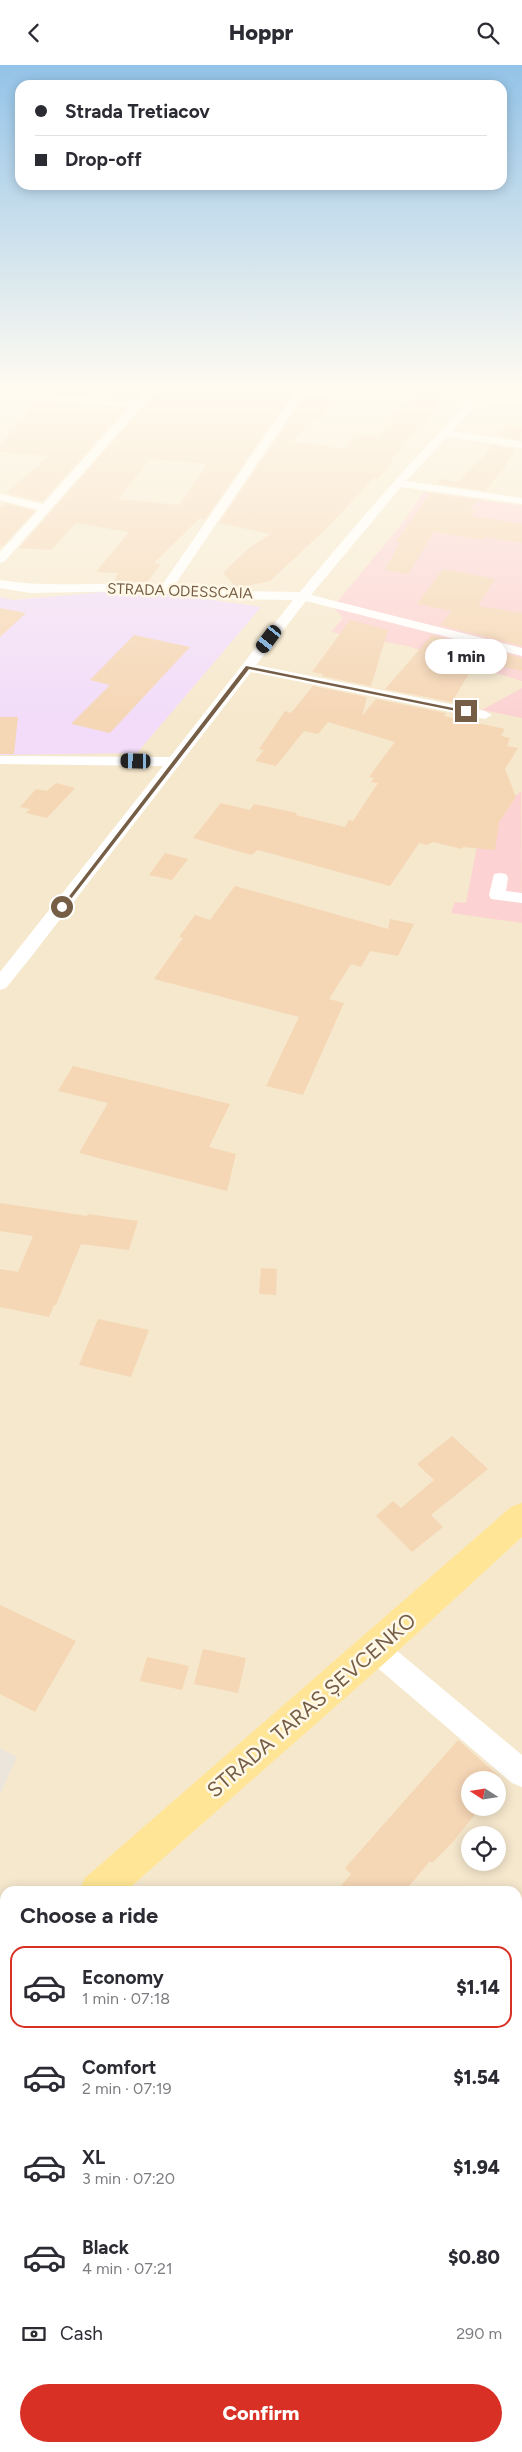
<!DOCTYPE html>
<html lang="en">
<head>
<meta charset="utf-8">
<style>
	:root { --surface:#fff; --page:#f7f7f7; --text:#2b2b33; --muted:#7c7c81; --line:#e1e1e2; --accent:#d93025 }
	body { margin:0; font-family:Figtree,sans-serif; background:var(--page); color:var(--text); height:100vh; display:flex; flex-direction:column; font-size:19px; white-space:nowrap }
	* { box-sizing:border-box; margin:0 }
	p { font-size:16px; color:var(--muted) }
	.icon { flex:none; width:28px; height:28px; fill:none; stroke:currentColor; stroke-width:2; stroke-linecap:round; stroke-linejoin:round }
	.map { position:relative; flex:1; overflow:hidden }
	.drawer { position:absolute; left:0px; top:1821px; width:522px; height:566px; display:flex; flex-direction:column; background:var(--surface); border-radius:15px 15px 0 0; box-shadow:0 2px 12px #0003 }
	.drawer>* { flex:none }
	.banner { position:absolute; left:15px; top:15px; width:492px; height:110px; border-radius:15px; box-shadow:0 2px 12px #0003; display:grid; align-content:center; height:110px; padding:0 20px; background:var(--surface) }
	.needle { width:32px; rotate:282deg }
	.fabs { position:absolute; left:461px; top:1706px; display:grid; gap:10px }
	.fabs a { display:grid; place-items:center; width:45px; height:45px; border-radius:50%; background:var(--surface); box-shadow:0 2px 12px #0003; font-size:25px }
	.end { position:absolute; width:22px; height:22px; margin:-11px; border:6px solid #755d46; background:#fff; box-shadow:0 0 0 2px #fff }
	.from { border-radius:50% }
	.bubble { position:absolute; height:35px; border-radius:18px; background:var(--surface); box-shadow:0 2px 12px #0003; font-size:16px; font-weight:800; line-height:35px; text-align:center }
	.car { position:absolute; width:15px; height:30px; margin:-15px -8px; border-radius:6px; box-shadow:0 0 4px 1px #0007; background:linear-gradient(#222 24%,#8ab4d8 0 40%,#222 0 76%,#8ab4d8 0 86%,#222 0) }
	.banner b { display:flex; align-items:center; gap:18px; height:48px; font-size:19px }
	.banner b+b { border-top:1px solid var(--line) }
	.banner i { width:12px; height:12px; background:var(--text) }
	ul { padding:0; list-style:none }
	li { display:flex; align-items:center; gap:15px; height:82px; margin:0 10px 8px; padding:0 10px; border:2px solid transparent; border-radius:15px }
	li div { flex:1 }
	li b { display:block; font-size:19px }
	li em { font-style:normal; font-weight:800 }
	li.active { border-color:var(--accent) }
	li>.icon { width:45px; height:45px; stroke-width:1.5 }
	h2 { padding:0 20px; font-size:22px; line-height:60px }
	.pay { display:flex; align-items:center; gap:12px; height:55px; padding:0 20px; font-size:19px }
	.pay p { margin-inline-start:auto }
	.cta { display:flex; gap:10px; margin-top:auto; padding:10px 20px }
	.cta a { flex:1; height:58px; border-radius:30px; background:var(--accent); color:#fff; font-size:20px; font-weight:800; line-height:58px; text-align:center }
	header { display:flex; justify-content:space-between; align-items:center; height:65px; padding:0 20px; background:var(--surface); font-size:22px; font-weight:800 }
	.map>svg:first-child { display:block }
	.residential { fill:#f6e8cd; fill-rule:evenodd }
	.industrial { fill:#ebe5db }
	.education { fill:#f2dcf9 }
	.medical { fill:#fcd2d2 }
	.building { fill:#f5d6b5; fill-rule:evenodd }
	.lines { fill:none; stroke-linecap:round; stroke-linejoin:round }
	.minor { fill:#fff; fill-rule:evenodd }
	.major { fill:#ffe595; fill-rule:evenodd }
	.route { fill:#755d46 }
	.labels { text-anchor:middle; dominant-baseline:central; stroke-width:5; stroke-linejoin:round; paint-order:stroke }
	.far-street-label { font-size:15px; fill:#755d46; stroke:#fff8e7 }
	.near-street-label { font-size:21px; fill:#755d46; stroke:#fff8e7 }
</style>
</head>
<body>
<header><svg class="icon" aria-label="back" viewBox="0 0 24 24"><path d="M15 5l-7 7 7 7"/></svg>Hoppr<svg class="icon" aria-label="search" viewBox="0 0 24 24"><circle cx="10" cy="10" r="6"/><path d="M15 15l6 6"/></svg></header>
<div class="map">
<svg width="522" height="2387" viewBox="0 0 522 2387">
	<rect width="100%" height="100%" fill="#fef6df"/>
	<path class="residential" d="M0 322H522V2387H0ZM470 1715H498V1742H470ZM470 1770H498V1798H470ZM5 1826H518V2382H5Z"/>
	<path class="industrial" d="M0 1683 17 1692 0 1729Z"/>
	<path class="education" d="M135 524 261 542 137 688 0 690V532L14 535Z"/>
	<path class="medical" d="M424 427 522 441V616L407 581 331 567 343 553 333 542 405 455Z
		M522 623V653L482 645Z
		M521 726 522 858 451 848 455 837 466 838 480 766Z"/>
	<path class="building" d="M49 322H145L134 335 44 328Z
		M161 322H290L284 329H292L205 455 200 453 154 498 161 499 147 517H114L118 508 96 507 129 467 76 458 51 485 19 483ZM153 394 207 399 179 440 118 434 149 395Z
		M421 323 443 325 432 349 401 381H403L390 395 393 396 378 414 374 413 328 462 270 516 237 523 223 508 249 483 270 469 219 458 305 331 340 334 292 376 345 384 356 369 378 372Z
		M36 337 126 344 42 437 6 428 49 391 0 387V380Z
		M506 359 522 362 521 375 498 371Z
		M492 380 515 384 505 400H507L485 426 437 419 440 414 458 417 479 395H482Z
		M430 428 478 435 469 444 476 445 471 451 522 459V478L485 472 483 475 434 467 408 509 385 505 400 478 396 477Z
		M1 437 35 446 3 481 0 480V443L6 439Z
		M443 504 495 514 478 541 522 548V581L440 560 452 546 417 539Z
		M0 543 26 548 0 572Z
		M350 555 388 565 371 621 321 611 323 609 312 607Z
		M134 570 190 582 110 668 71 659 110 620 90 615Z
		M432 570 522 593V606L477 595 452 637 385 624Z
		M313 621 367 632 362 651 376 634 446 648 444 651 505 664 501 671 510 673 507 681 518 683 505 704 516 732 499 757 495 785 463 782 462 784 433 777 427 780 419 778 390 821 258 785 251 790 193 773 221 738 250 745 254 739 297 748 296 750 345 762 349 755 353 756 378 718 371 717 374 713 369 712 395 677 328 657 318 669 304 666 276 701 255 696 264 685 259 684 285 646 291 648Z
		M0 652H18L14 689H0Z
		M56 718 75 723 47 753 26 748 30 744 20 742 36 724 47 726Z
		M165 788 188 794 172 815 149 810Z
		M235 821 388 864 390 854 414 859 398 891 370 886 361 902 351 899 329 934 344 938 303 1030 266 1021 299 952 154 914 183 873 179 872 195 850 210 855Z
		M73 1001 230 1039 209 1082 236 1089 227 1126 79 1088 108 1038 58 1026Z
		M0 1138 87 1151 88 1149 138 1156 129 1185 81 1179 56 1240H54L49 1252 0 1242V1204L18 1207 33 1171 0 1166Z
		M261 1203 277 1204 276 1230 259 1229Z
		M98 1254 149 1265 131 1312 79 1300Z
		M452 1371 488 1404 431 1450 443 1462 412 1487 376 1451 393 1436 401 1443 434 1415 417 1399Z
		M0 1540 76 1576 35 1647 0 1629Z
		M203 1584 246 1593 238 1628 194 1619Z
		M147 1592 189 1601 182 1625 140 1616Z
		M458 1675 500 1712 498 1716 470 1715V1742H481L451 1779 432 1798 430 1796 405 1826H337L351 1809 345 1803Z"/>
	<g class="lines">
		<path class="minor" d="M148 322H159L4 497 0 498V487L38 445 0 435V429L43 439 130 342 0 332V326L135 337Z
			M299 322H309L174 521 229 526 300 527C358 456 418 388 483 322H494L487 330 522 334V340L482 335 452 366 522 377V383L447 372 406 416 522 433V439L401 422 311 530 522 583V591L306 536 256 600 485 646 492 650 485 654 251 607 31 892 6 923 0 925V907L163 701 0 699V691L170 692 293 535 229 534 139 526 30 528 0 523V515C54 524 108 515 162 520Z
			M500 808 506 809 508 813 506 826 522 828V838L491 834 489 830 494 809Z
			M375 1571 384 1575 522 1690V1722L512 1718 366 1593 362 1584 366 1575Z
			M518 2369 522 2374V2387H489L487 2382H518Z"/>
		<path class="major" d="M522 1438V1472L387 1596 126 1826H79L85 1813 511 1442Z
			M5 1886V1928L0 1930V1888Z"/>
	</g>
	<linearGradient id="sky" x2="0" y2="1"><stop stop-color="#93c3e8"/><stop offset="0.49" stop-color="#fffbf1"/><stop offset="1" stop-color="#fffbf1" stop-opacity="0"/></linearGradient>
	<rect width="522" height="656" fill="url(#sky)"/>
	<path class="route" d="M246 601 468 646 466 648 249 604 64 843H60Z"/>
	<g class="labels">
		<g class="far-street-label">
			<text transform="translate(180 526) rotate(2)">STRADA ODESSCAIA</text>
		</g>
		<g class="near-street-label">
			<text transform="translate(311 1640) rotate(-41)">STRADA TARAS ȘEVCENKO</text>
		</g>
	</g>
</svg>
<div class="fabs">
<a><svg class="needle" viewBox="-14 -14 28 28"><path d="M0-13l5 13h-10z" fill="#e53935"/><path d="M0 13l5-13h-10z" fill="#7c7c81"/></svg></a>
<a><svg class="icon" aria-label="locate" viewBox="0 0 24 24"><circle cx="12" cy="12" r="6"/><path d="M12 2v4M12 18v4M2 12h4M18 12h4"/></svg></a>
</div>
<i class="end from" style="left:62px;top:842px"></i>
<i class="end" style="left:466px;top:646px"></i>
<div class="bubble" style="left:425px;top:574px;width:82px">1 min</div>
<i class="car" style="left:269px;top:574px;rotate:217deg"></i>
<i class="car" style="left:136px;top:696px;rotate:271deg"></i>
<div class="banner">
<b><i class="from"></i>Strada Tretiacov</b>
<b><i></i>Drop-off</b>
</div>
<section class="drawer">
<h2>Choose a ride</h2>
<ul>
<li class="active"><svg class="icon" aria-label="car" viewBox="0 0 24 24"><path d="M5 17H2v-5l4-1 3-4h7l3 4 3 1v5h-3M9 17h6M6 11h13"/><circle cx="7" cy="17" r="2"/><circle cx="17" cy="17" r="2"/></svg><div><b>Economy</b><p>1 min · 07:18</p></div><em>$1.14</em></li>
<li><svg class="icon" aria-label="car" viewBox="0 0 24 24"><path d="M5 17H2v-5l4-1 3-4h7l3 4 3 1v5h-3M9 17h6M6 11h13"/><circle cx="7" cy="17" r="2"/><circle cx="17" cy="17" r="2"/></svg><div><b>Comfort</b><p>2 min · 07:19</p></div><em>$1.54</em></li>
<li><svg class="icon" aria-label="car" viewBox="0 0 24 24"><path d="M5 17H2v-5l4-1 3-4h7l3 4 3 1v5h-3M9 17h6M6 11h13"/><circle cx="7" cy="17" r="2"/><circle cx="17" cy="17" r="2"/></svg><div><b>XL</b><p>3 min · 07:20</p></div><em>$1.94</em></li>
<li><svg class="icon" aria-label="car" viewBox="0 0 24 24"><path d="M5 17H2v-5l4-1 3-4h7l3 4 3 1v5h-3M9 17h6M6 11h13"/><circle cx="7" cy="17" r="2"/><circle cx="17" cy="17" r="2"/></svg><div><b>Black</b><p>4 min · 07:21</p></div><em>$0.80</em></li>
</ul>
<div class="pay"><svg class="icon" aria-label="cash" viewBox="0 0 24 24"><path d="M3 7h18v10H3z"/><circle cx="12" cy="12" r="2"/></svg>Cash<p>290 m</p></div>
<div class="cta"><a>Confirm</a></div>
</section>
</div>
</body>
</html>
